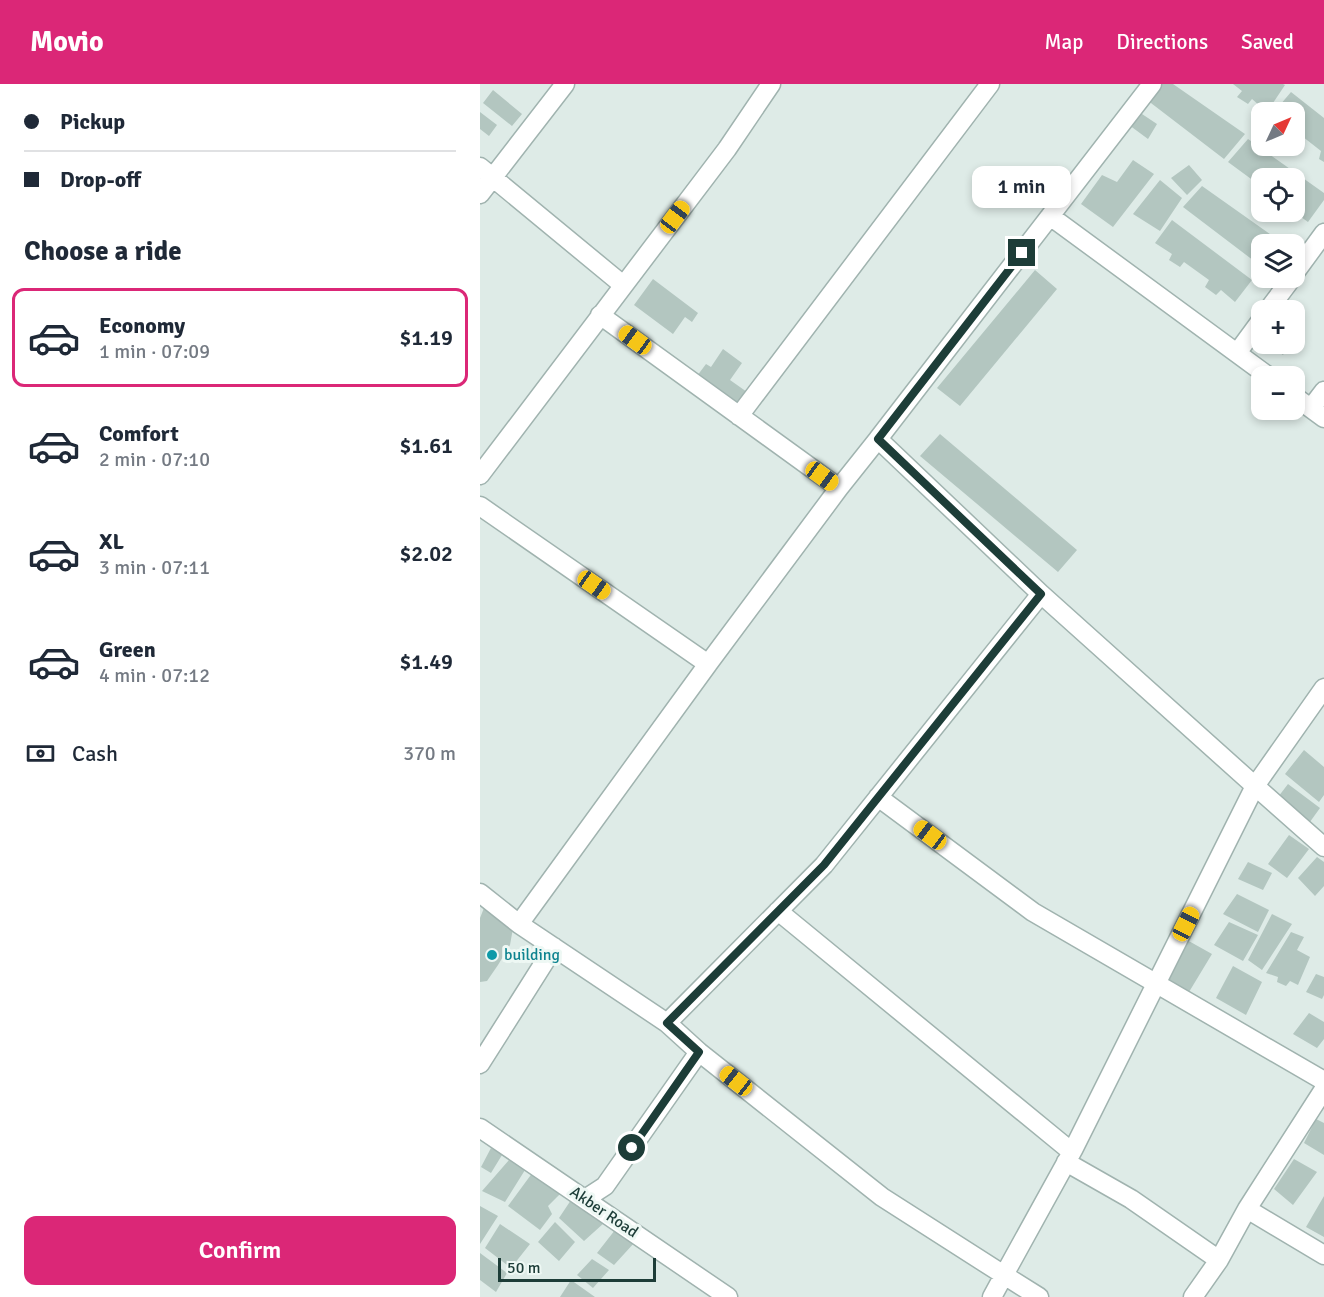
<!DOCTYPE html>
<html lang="en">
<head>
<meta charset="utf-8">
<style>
	:root { --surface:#fff; --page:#f2f2f3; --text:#1f2937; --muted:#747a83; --line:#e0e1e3; --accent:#db2777 }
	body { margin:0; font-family:Signika,sans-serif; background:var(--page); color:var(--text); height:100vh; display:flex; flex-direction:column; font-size:22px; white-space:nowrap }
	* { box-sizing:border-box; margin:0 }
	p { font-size:20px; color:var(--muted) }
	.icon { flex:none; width:33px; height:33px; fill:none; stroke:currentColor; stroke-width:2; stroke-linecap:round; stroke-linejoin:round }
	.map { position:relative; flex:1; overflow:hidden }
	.sheet { display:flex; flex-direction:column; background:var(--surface); width:480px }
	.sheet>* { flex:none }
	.top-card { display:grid; align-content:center; height:132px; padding:0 24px; background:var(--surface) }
	.needle { width:39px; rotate:46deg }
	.tools { position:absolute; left:771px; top:18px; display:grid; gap:12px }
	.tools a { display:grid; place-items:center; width:54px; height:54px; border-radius:12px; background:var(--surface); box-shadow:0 3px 9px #0003; font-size:30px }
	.scale { position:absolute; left:18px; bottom:15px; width:158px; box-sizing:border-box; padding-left:6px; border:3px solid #1d3d38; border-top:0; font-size:16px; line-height:21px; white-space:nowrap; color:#1d3d38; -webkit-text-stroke:4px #eef8f4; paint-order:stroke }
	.end { position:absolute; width:27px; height:27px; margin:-14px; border:8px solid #1d3d38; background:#fff; box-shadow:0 0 0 3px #fff }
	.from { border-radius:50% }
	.bubble { position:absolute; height:42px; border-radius:12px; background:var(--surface); box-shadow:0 3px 9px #0003; font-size:20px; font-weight:600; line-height:42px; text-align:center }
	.car { position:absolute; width:18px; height:36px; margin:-18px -9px; border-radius:8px; box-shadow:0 0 4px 2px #0007; background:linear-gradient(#f5c518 24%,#345 0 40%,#f5c518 0 76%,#345 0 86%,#f5c518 0) }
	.top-card b { display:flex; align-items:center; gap:21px; height:57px; font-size:22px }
	.top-card b+b { border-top:2px solid var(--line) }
	.top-card i { width:15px; height:15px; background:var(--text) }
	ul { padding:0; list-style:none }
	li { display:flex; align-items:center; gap:18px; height:99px; margin:0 12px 9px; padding:0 12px; border:3px solid transparent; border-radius:12px }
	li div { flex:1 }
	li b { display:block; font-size:22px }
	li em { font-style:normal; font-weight:600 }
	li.on { border-color:var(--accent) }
	li>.icon { width:54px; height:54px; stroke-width:1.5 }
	h2 { padding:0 24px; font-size:27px; line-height:72px }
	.pay { display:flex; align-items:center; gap:15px; height:66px; padding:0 24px; font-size:22px }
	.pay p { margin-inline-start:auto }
	.button { display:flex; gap:12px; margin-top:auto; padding:12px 24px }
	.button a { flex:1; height:69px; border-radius:12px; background:var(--accent); color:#fff; font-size:24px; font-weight:600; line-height:69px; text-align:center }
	header { display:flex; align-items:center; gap:36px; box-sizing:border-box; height:84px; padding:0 30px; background:var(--accent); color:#fff }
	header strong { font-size:28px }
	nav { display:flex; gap:33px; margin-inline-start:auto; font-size:21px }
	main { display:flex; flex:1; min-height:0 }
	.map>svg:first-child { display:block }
	.building { fill:#b3c6c0 }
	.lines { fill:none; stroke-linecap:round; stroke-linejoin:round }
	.minor-casing { stroke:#a0b3af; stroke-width:21 }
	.minor { stroke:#fff; stroke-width:18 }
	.route { stroke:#1d3d38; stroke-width:8 }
	.culture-dot { fill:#0f9aa8; stroke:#eef8f4; stroke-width:2 }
	.labels { text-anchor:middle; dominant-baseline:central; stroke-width:6; stroke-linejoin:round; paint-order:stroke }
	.culture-label { font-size:16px; fill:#0d838f; stroke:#eef8f4; text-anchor:start }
	.street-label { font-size:16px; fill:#1d3d38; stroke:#eef8f4 }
</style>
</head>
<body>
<header>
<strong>Movio</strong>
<nav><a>Map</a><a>Directions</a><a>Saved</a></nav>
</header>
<main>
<section class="sheet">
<div class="top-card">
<b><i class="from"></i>Pickup</b>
<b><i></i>Drop-off</b>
</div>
<h2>Choose a ride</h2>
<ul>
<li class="on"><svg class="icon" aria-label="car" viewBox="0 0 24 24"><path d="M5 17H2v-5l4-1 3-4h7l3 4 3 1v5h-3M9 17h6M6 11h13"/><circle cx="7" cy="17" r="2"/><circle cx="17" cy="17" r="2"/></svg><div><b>Economy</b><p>1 min · 07:09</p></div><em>$1.19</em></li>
<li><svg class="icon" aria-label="car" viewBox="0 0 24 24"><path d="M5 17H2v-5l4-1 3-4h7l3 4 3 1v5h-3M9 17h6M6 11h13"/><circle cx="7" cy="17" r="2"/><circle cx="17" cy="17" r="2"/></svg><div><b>Comfort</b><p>2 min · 07:10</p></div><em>$1.61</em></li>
<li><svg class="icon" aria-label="car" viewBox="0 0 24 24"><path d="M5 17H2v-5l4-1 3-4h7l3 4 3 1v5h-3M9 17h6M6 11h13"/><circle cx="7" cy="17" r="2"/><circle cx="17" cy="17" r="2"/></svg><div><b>XL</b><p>3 min · 07:11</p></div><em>$2.02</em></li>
<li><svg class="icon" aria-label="car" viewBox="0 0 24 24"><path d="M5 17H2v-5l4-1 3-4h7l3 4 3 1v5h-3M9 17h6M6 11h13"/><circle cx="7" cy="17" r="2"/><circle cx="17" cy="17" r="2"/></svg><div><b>Green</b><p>4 min · 07:12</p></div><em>$1.49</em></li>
</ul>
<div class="pay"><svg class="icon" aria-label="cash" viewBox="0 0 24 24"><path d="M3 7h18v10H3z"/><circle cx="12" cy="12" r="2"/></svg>Cash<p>370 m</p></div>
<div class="button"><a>Confirm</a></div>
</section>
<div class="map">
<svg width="844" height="1213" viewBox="0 0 844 1213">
	<rect width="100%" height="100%" fill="#deebe7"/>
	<path class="building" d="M681 0H693L765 50 744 75 667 16Z
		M753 0H803L805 1 787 28 772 15 768 20 757 13 762 7Z
		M13 6 42 30 32 42 3 19Z
		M811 8 844 34V78L839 75 841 67 818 49 814 55V28H794Z
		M0 28 17 41 9 52 0 45Z
		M659 28 677 40 668 55 649 41Z
		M768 55 844 109V116L828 138 814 128V94H782V103L748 78Z
		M653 76 674 90 633 143 601 120 622 91 637 98Z
		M709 81 722 96 707 111 691 94Z
		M680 96 702 114 680 147 653 130Z
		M722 102 801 158 799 160H782V183L703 123Z
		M692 136 772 196 755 218 741 206 736 211 725 203 729 196 704 178 700 183 689 176 692 170 675 159Z
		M555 186 577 205 480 322 457 304Z
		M173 195 218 229 212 238 205 233 193 250 154 221Z
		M814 232 823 238 814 253Z
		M786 260H810L803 271Z
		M243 265 262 279 250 296 267 308 259 320 217 292 226 280 231 283Z
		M460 350 597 466 578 488 440 372Z
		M824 666 844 683V711L839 718 805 690Z
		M808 700 840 724 827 742 795 717Z
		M809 751 829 765 807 794 788 780Z
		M837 773 844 778V802L835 812 818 794Z
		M768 778 792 789 783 806 758 795Z
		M757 810 789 826 778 848 743 830Z
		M4 824 33 844 30 861 18 881 7 897 0 898V834Z
		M792 830 812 840 782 886 768 876Z
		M749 838 778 851 763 877 734 861Z
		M811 848 824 853 817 866 830 873 818 901 810 897 806 902 797 898 798 893 786 889Z
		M707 856 732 870 709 908 687 894Z
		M753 882 782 898 766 931 736 914Z
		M836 890 844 893V911L842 915 826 908Z
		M829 929 844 938V955L837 964 813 950Z
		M836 1035 844 1039V1071L824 1059Z
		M11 1064 22 1071 11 1089 1 1083Z
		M814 1075 837 1088 813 1121 794 1105Z
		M29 1076 45 1086 25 1118 2 1107Z
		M53 1088 81 1109 68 1122 72 1130 60 1146 28 1122Z
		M844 1112V1153L826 1143Z
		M91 1116 124 1139 104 1157 79 1134Z
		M0 1122 18 1132 0 1160Z
		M75 1138 95 1158 79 1177 58 1158Z
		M20 1140 50 1160 31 1184 5 1164Z
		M135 1146 155 1158 134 1181 117 1169Z
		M0 1169 27 1189 16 1208 0 1196Z
		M112 1175 129 1186 113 1204 97 1191Z
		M91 1196 115 1213H80Z"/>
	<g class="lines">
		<defs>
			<path id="minor" d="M0 83 143 201
				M0 110 85 0
				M570 132 788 292
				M814 190 844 149
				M788 226 812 194
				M120 231 359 404
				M757 269 782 235
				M814 312 844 334
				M831 324 844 307
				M259 332 510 0
				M398 355 672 0
				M0 391 247 65 291 0
				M0 422 228 580 39 840 187 939 219 968 402 1113 524 1191 512 1213
				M844 604 775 702 844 763
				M398 713 553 828 844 997
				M0 809 39 840
				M298 827 587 1064 593 1066 775 702 561 510
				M187 939 344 781 561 510 398 355 359 404 228 580
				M0 980 74 863
				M0 1044 248 1213
				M586 1078 651 1115 739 1176
				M105 1115 125 1102 219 968
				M767 1125 844 1171
				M559 1213 524 1191 593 1066
				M713 1213 739 1176 767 1125 844 1005"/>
		</defs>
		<use href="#minor" class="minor-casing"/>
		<use href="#minor" class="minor"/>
	</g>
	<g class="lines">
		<path class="route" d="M152 1064 219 968 187 939 344 781 561 510 398 355 542 169"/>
	</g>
	<circle class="culture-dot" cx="12" cy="871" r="6"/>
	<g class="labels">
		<g class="culture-label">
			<text x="24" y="871">building</text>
		</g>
		<g class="street-label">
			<text transform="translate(124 1128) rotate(34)">Akber Road</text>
		</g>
	</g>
</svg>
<div class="tools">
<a><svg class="needle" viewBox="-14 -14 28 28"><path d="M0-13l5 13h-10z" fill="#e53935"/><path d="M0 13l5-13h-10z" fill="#747a83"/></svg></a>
<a><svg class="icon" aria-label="locate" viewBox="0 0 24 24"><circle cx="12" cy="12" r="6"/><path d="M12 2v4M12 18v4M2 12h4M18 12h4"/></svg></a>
<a><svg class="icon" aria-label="layers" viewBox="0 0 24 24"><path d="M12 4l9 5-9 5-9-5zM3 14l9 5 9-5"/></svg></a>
<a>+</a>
<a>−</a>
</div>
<div class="scale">50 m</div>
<i class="end from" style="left:152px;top:1064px"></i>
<i class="end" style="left:542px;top:169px"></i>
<div class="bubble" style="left:492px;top:82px;width:99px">1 min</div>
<i class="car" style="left:195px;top:133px;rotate:37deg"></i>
<i class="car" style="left:155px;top:256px;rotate:306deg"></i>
<i class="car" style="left:342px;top:392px;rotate:126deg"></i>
<i class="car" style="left:114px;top:501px;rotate:125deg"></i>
<i class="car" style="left:450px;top:751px;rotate:307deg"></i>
<i class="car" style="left:706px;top:840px;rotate:27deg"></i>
<i class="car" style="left:256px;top:997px;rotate:308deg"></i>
</div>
</main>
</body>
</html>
